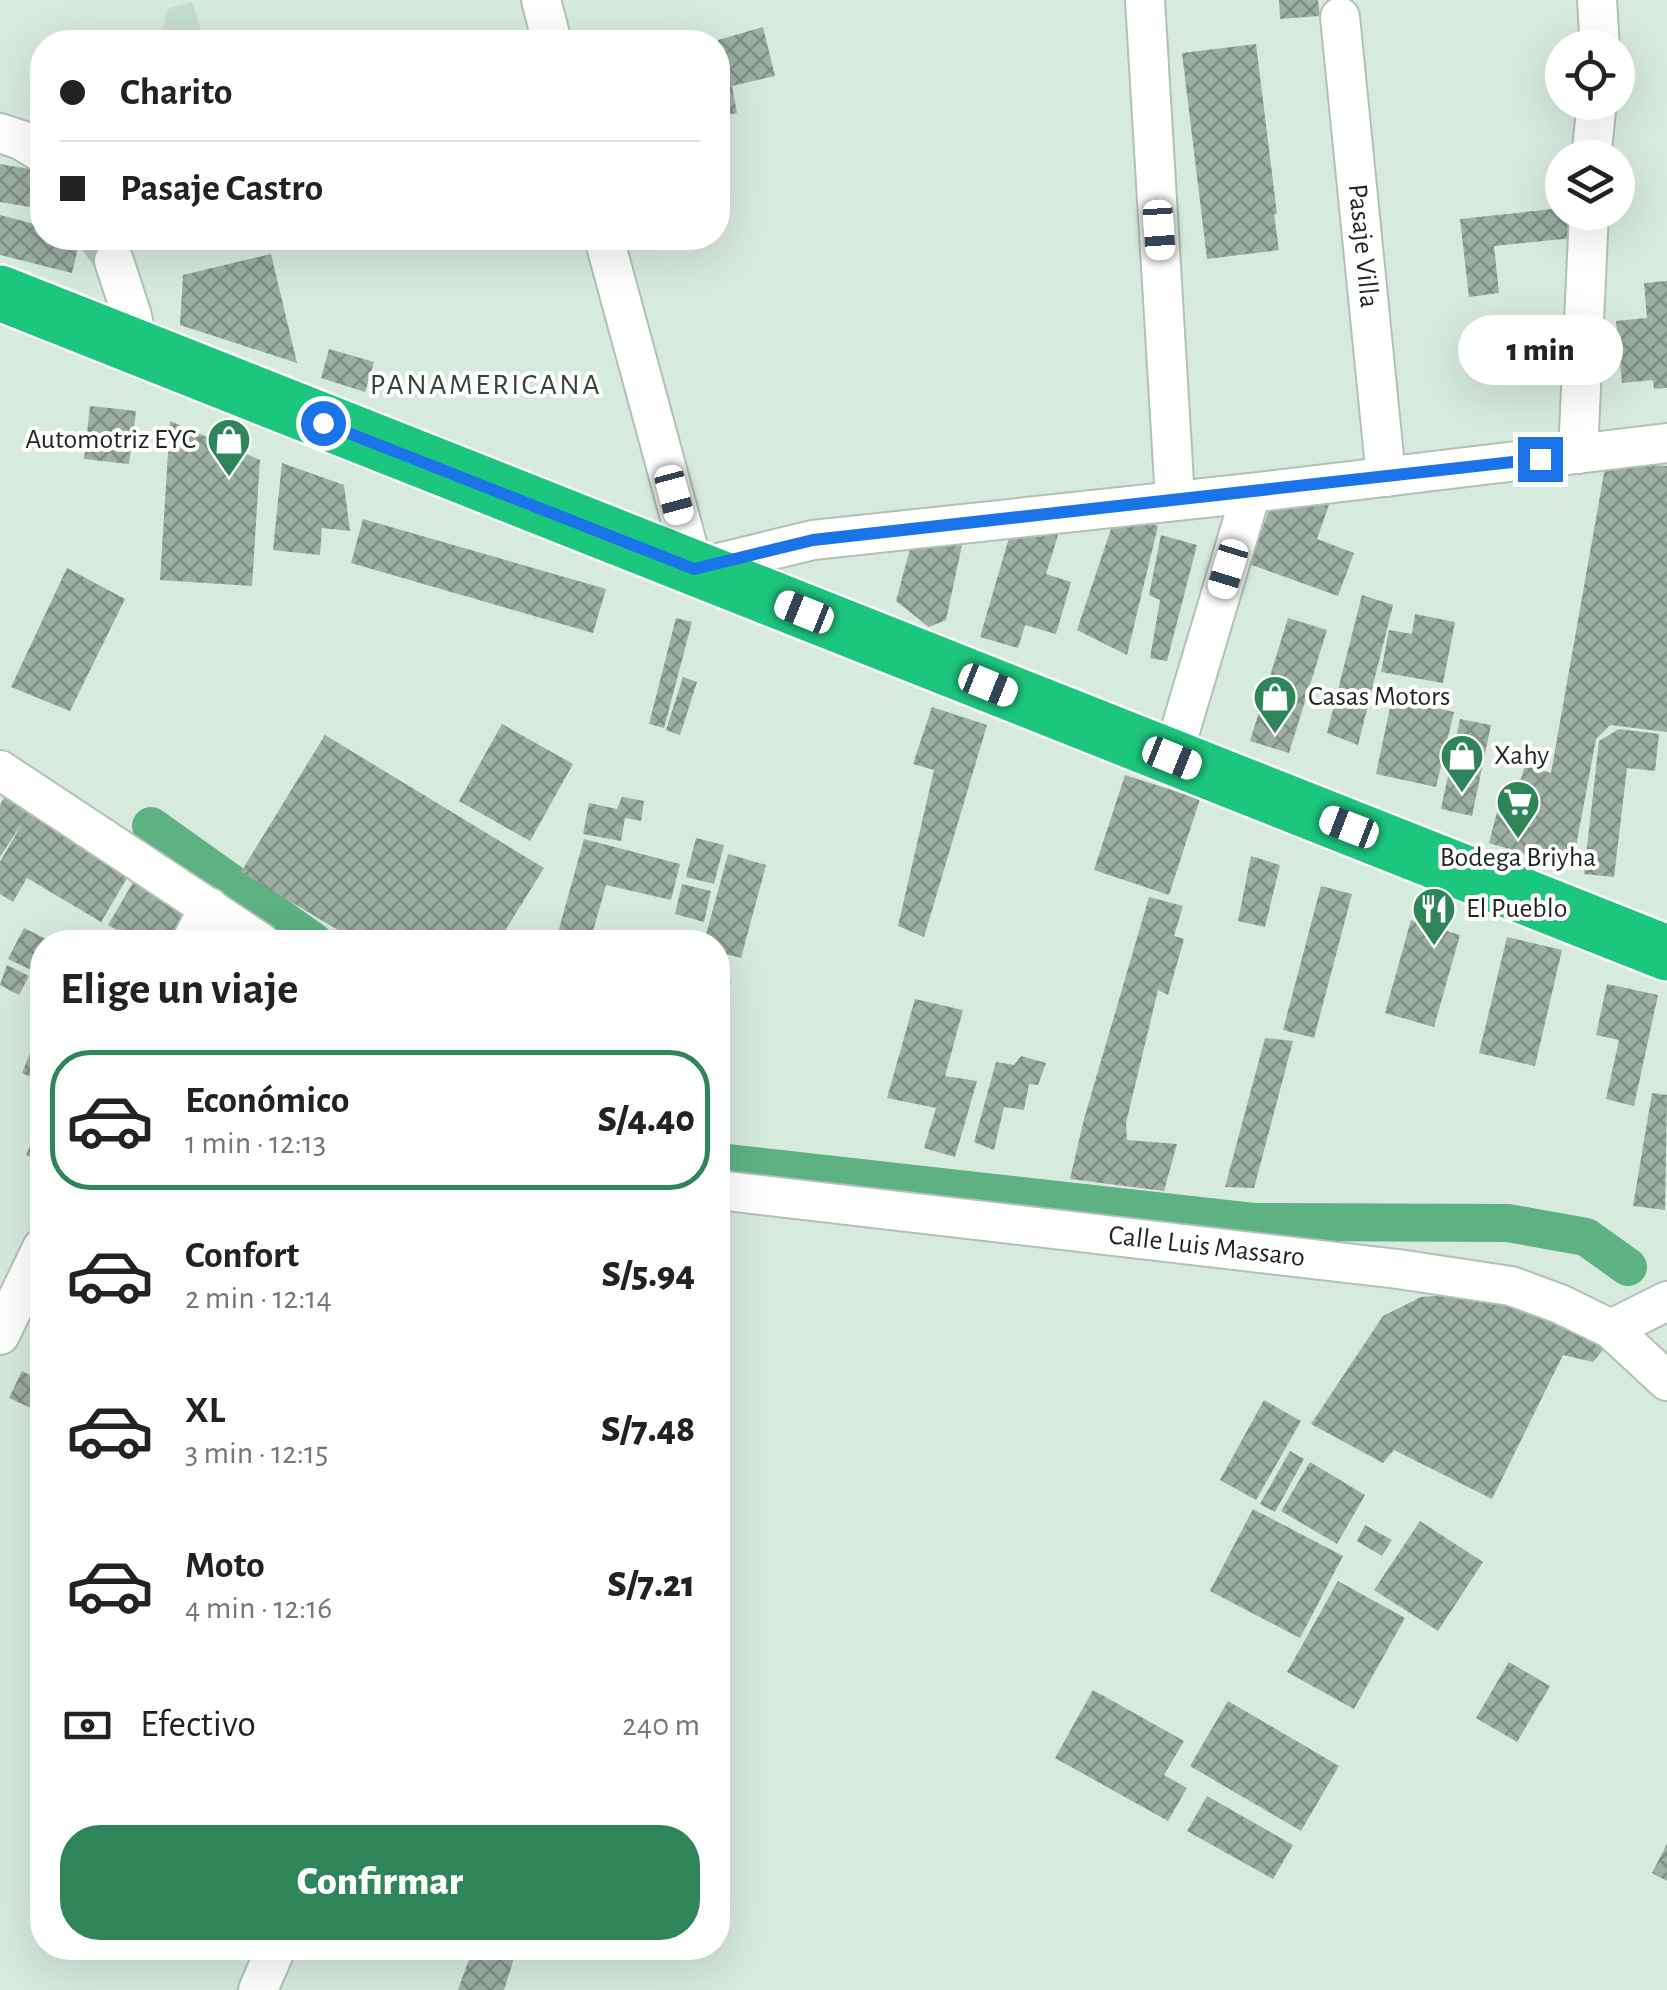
<!DOCTYPE html>
<html lang="es">
<head>
<meta charset="utf-8">
<style>
	:root { --surface:#fff; --page:#f2f2f2; --text:#222; --muted:#767676; --line:#e0e0e0; --accent:#2d8559 }
	body { margin:0; font-family:"Alegreya Sans",sans-serif; background:var(--page); color:var(--text); height:100vh; display:flex; flex-direction:column; font-size:38px; white-space:nowrap }
	* { box-sizing:border-box; margin:0 }
	p { font-size:32px; color:var(--muted) }
	.icon { flex:none; width:55px; height:55px; fill:none; stroke:currentColor; stroke-width:2; stroke-linecap:round; stroke-linejoin:round }
	.map { position:relative; flex:1; overflow:hidden }
	.drawer { position:absolute; left:30px; top:930px; width:700px; height:1030px; display:flex; flex-direction:column; background:var(--surface); border-radius:40px; box-shadow:0 10px 40px #0002 }
	.drawer>* { flex:none }
	.banner { position:absolute; left:30px; top:30px; width:700px; height:220px; border-radius:40px; box-shadow:0 10px 40px #0002; display:grid; align-content:center; height:220px; padding:0 30px; background:var(--surface) }
	.controls { position:absolute; left:1545px; top:30px; display:grid; gap:20px }
	.controls a { display:grid; place-items:center; width:90px; height:90px; border-radius:50%; background:var(--surface); box-shadow:0 10px 40px #0002; font-size:50px }
	.end { position:absolute; width:45px; height:45px; margin:-22px; border:12px solid #1a73e8; background:#fff; box-shadow:0 0 0 5px #fff }
	.from { border-radius:50% }
	.bubble { position:absolute; height:70px; border-radius:35px; background:var(--surface); box-shadow:0 10px 40px #0002; font-size:32px; font-weight:800; line-height:70px; text-align:center }
	.car { position:absolute; width:30px; height:60px; margin:-30px -15px; border-radius:12px; box-shadow:0 0 8px 2px #0007; background:linear-gradient(#fff 24%,#345 0 40%,#fff 0 76%,#345 0 86%,#fff 0) }
	.banner b { display:flex; align-items:center; gap:35px; height:95px; font-size:38px }
	.banner b+b { border-top:2px solid var(--line) }
	.banner i { width:25px; height:25px; background:var(--text) }
	ul { padding:0; list-style:none }
	li { display:flex; align-items:center; gap:30px; height:140px; margin:0 20px 15px; padding:0 10px; border:5px solid transparent; border-radius:40px }
	li div { flex:1 }
	li b { display:block; font-size:38px }
	li em { font-style:normal; font-weight:800 }
	li.on { border-color:var(--accent) }
	li>.icon { width:90px; height:90px; stroke-width:1.5 }
	h2 { padding:0 30px; font-size:45px; line-height:120px }
	.pay { display:flex; align-items:center; gap:25px; height:110px; padding:0 30px; font-size:38px }
	.pay p { margin-inline-start:auto }
	.cta { display:flex; gap:20px; margin-top:auto; padding:20px 30px }
	.cta a { flex:1; height:115px; border-radius:40px; background:var(--accent); color:#fff; font-size:40px; font-weight:800; line-height:115px; text-align:center }
	.map>svg:first-child { display:block }
	.built { fill:#c4ddce }
	.lines { fill:none; stroke-linecap:round; stroke-linejoin:round }
	.canal { stroke:#5db183; stroke-width:38 }
	.building { fill:url(#building-cross-hatch) }
	.minor-tunnel { stroke:#b2c3b8; stroke-width:38; stroke-dasharray:38 19; stroke-linecap:butt }
	.minor-casing { stroke:#b0c1b6; stroke-width:42 }
	.highway-casing { stroke:#fff; stroke-width:60 }
	.minor { stroke:#fff; stroke-width:38 }
	.highway { stroke:#1dc67f; stroke-width:55 }
	.route { stroke:#1a73e8; stroke-width:12 }
	.labels { text-anchor:middle; dominant-baseline:central; stroke-width:8; stroke-linejoin:round; paint-order:stroke }
	.street-label { font-size:28px; fill:#1f2621; stroke:#fff }
	.poi-label { font-size:28px; fill:#1f2621; stroke:#fff; text-anchor:start }
	.neighbourhood-label { font-size:30px; letter-spacing:2.5px; fill:#35443b; stroke:#fff }
</style>
</head>
<body>
<div class="map">
<svg width="1667" height="1990" viewBox="0 0 1667 1990">
	<defs>
		<pattern id="building-cross-hatch" width="8" height="8" patternUnits="userSpaceOnUse" patternTransform="scale(2.5)"><rect width="8" height="8" fill="#9daea3"/><path d="M0 0l8 8M0 8l8-8" fill="none" stroke="#7f8d84"/></pattern>
	</defs>
	<rect width="100%" height="100%" fill="#d7eade"/>
	<path class="built" d="M192 2 205 42H158L169 8Z"/>
	<g class="lines">
		<path class="canal" d="M151 826 314 942
			M718 1162 1253 1222 1508 1223 1586 1237 1628 1267"/>
	</g>
	<path class="building" d="M1279 0H1318L1320 16 1280 19Z
		M763 27 775 76 732 86 737 113 718 117V40Z
		M1256 44 1277 214H1274L1279 250 1207 259 1182 53Z
		M39 95 42 96V130L30 127Z
		M0 164 42 171 36 208 0 202Z
		M1562 208V212H1570L1573 238 1494 246 1499 293 1469 297 1460 219Z
		M0 215 42 226V238H120L129 249 103 269 80 240 72 273 0 255Z
		M271 254 297 363 180 325 183 275Z
		M1667 281V388L1654 389 1653 380 1622 383 1616 321 1647 318 1644 283Z
		M329 349 374 362 365 392 321 378Z
		M90 406 136 411 129 464 84 459Z
		M170 421 260 460 252 586 160 580Z
		M1606 462 1667 466V732L1610 725 1596 739 1572 868 1489 843 1504 785 1518 789 1525 765 1551 773Z
		M282 463 344 485 350 531 322 528 320 555 273 550Z
		M1333 493 1317 539 1354 553 1338 596 1249 564 1274 497Z
		M1117 511 1158 526 1127 655 1077 630Z
		M363 519 606 589 593 633 351 563Z
		M1063 519 1046 574 1071 582 1056 634 1025 625 1018 648 980 637 1011 531Z
		M965 531 946 620 929 627 896 601 911 545Z
		M1161 535 1197 545 1167 661 1150 658 1160 600 1149 595Z
		M67 568 125 599 70 711 11 687Z
		M1362 595 1393 605 1358 745 1327 733Z
		M1415 614 1455 622 1443 683 1381 672 1389 630 1412 634Z
		M676 618 692 622 664 728 649 724Z
		M1288 618 1327 630 1289 753 1250 741Z
		M683 677 697 682 680 735 666 730Z
		M1392 698 1454 712 1436 787 1376 774Z
		M932 707 987 725 924 937 898 926 934 770 913 764Z
		M1460 719 1491 725 1472 816 1441 809Z
		M502 724 573 764 530 841 459 801Z
		M1619 729 1659 734 1655 771 1627 768 1614 877 1584 874 1599 741Z
		M325 735 544 868 498 942H358L241 872Z
		M1125 775 1200 799 1169 895 1094 870Z
		M12 784 133 868 101 922 27 878 13 902 0 894V862L24 820 0 857V805Z
		M622 797 644 801 641 821 625 818 621 841 583 834 589 803 617 809Z
		M696 838 724 845 714 884 686 877Z
		M584 839 680 864 671 900 606 885 590 942 557 936Z
		M728 854 766 865 741 958 718 952V942H704Z
		M1251 856 1280 865 1265 927 1238 921Z
		M138 874 194 907 173 942H139L108 925Z
		M682 884 711 891 704 922 675 914Z
		M1321 886 1352 894 1314 1038 1283 1030Z
		M1149 897 1183 906 1174 936 1184 939 1168 995 1158 990 1126 1123 1127 1140 1177 1144 1164 1191 1070 1179 1084 1119Z
		M1411 920 1460 935 1434 1027 1385 1013Z
		M24 928 52 942H42V975L8 959Z
		M1507 937 1562 950 1535 1066 1479 1053Z
		M7 965 29 976 19 995 0 985Z
		M718 978 731 981 723 1013 718 1012Z
		M1607 984 1658 995 1634 1106 1606 1099 1619 1040 1596 1035Z
		M915 999 963 1010 945 1076 977 1081 955 1157 924 1148 936 1108 887 1098Z
		M1265 1038 1293 1041 1254 1188 1225 1187Z
		M30 1053 42 1058V1082L22 1073Z
		M1021 1056 1046 1063 1038 1085 1029 1084 1024 1110 1004 1107 994 1150 974 1142 996 1062 1014 1065Z
		M1652 1093 1667 1095 1665 1210 1633 1206Z
		M38 1130 42 1132V1163L26 1155Z
		M1488 1292 1608 1344 1593 1362 1563 1355 1492 1499 1394 1450 1383 1463 1311 1424 1383 1316 1421 1297Z
		M22 1371 42 1381V1413L9 1398Z
		M1264 1400 1301 1421 1256 1500 1220 1480Z
		M1290 1451 1304 1459 1275 1512 1260 1504Z
		M1310 1462 1365 1495 1337 1544 1281 1511Z
		M1253 1509 1343 1556 1300 1638 1210 1591Z
		M1420 1521 1483 1562 1438 1631 1374 1590Z
		M1365 1525 1392 1540 1382 1556 1357 1541Z
		M1338 1581 1405 1618 1354 1709 1287 1672Z
		M1509 1662 1550 1686 1517 1742 1476 1718Z
		M1093 1690 1184 1741 1164 1775 1187 1788 1168 1821 1055 1758Z
		M1228 1701 1339 1766 1301 1831 1190 1766Z
		M1207 1796 1293 1845 1273 1879 1187 1831Z
		M1667 1844V1881L1652 1873Z
		M473 1948 517 1949 504 1990H458Z"/>
	<g class="lines">
		<path class="minor-tunnel" d="M97 238 114 261"/>
		<defs>
			<g id="minor">
				<path d="M541 0 552 42"/>
				<path d="M1145 0 1175 499"/>
				<path d="M1597 0 1600 48"/>
				<path id="s1" d="M1340 17 1386 477"/>
				<path d="M0 133 21 140 42 153"/>
				<path d="M1591 158 1597 102"/>
				<path d="M604 238 694 569 813 540 1251 493 1667 443"/>
				<path d="M114 261 132 316 138 348"/>
				<path d="M1578 454 1589 212"/>
				<path d="M1172 758 1251 493"/>
				<path d="M0 770 260 942"/>
				<path d="M191 942 209 907"/>
				<path id="s2" d="M718 1190 1398 1269 1511 1286 1560 1304 1611 1329 1667 1381"/>
				<path d="M1611 1329 1667 1301"/>
				<path d="M0 1335 42 1248"/>
				<path d="M258 1990 276 1948"/>
			</g>
			<path id="highway" d="M0 293 1667 953"/>
		</defs>
		<use href="#minor" class="minor-casing"/>
		<use href="#highway" class="highway-casing"/>
		<use href="#minor" class="minor"/>
		<use href="#highway" class="highway"/>
	</g>
	<g class="lines">
		<path class="route" d="M323 423 694 569 813 540 1540 459"/>
	</g>
	<defs>
		<symbol id="shop-pin" viewBox="-11 -11 22 30"><path d="M0 17L-7.5 6A9.5 9.5 0 1 1 7.5 6Z" fill="#2d8559" stroke="#fff"/><path d="M-5-2.5h2.3a2.7 3.5 0 0 1 5.4 0H5L5.5 6h-11ZM-1.5-2.5h3a1.5 2.3 0 0 0-3 0Z" fill="#fff"/></symbol>
		<symbol id="supermarket-pin" viewBox="-11 -11 22 30"><path d="M0 17L-7.5 6A9.5 9.5 0 1 1 7.5 6Z" fill="#2d8559" stroke="#fff"/><path d="M-6-5.5h2.5l.6 2H6L4.5 2H-2.5L-4.4-4H-6ZM-1.5 3.2a1.3 1.3 0 1 0 .1 0ZM3 3.2a1.3 1.3 0 1 0 .1 0Z" fill="#fff"/></symbol>
		<symbol id="restaurant-pin" viewBox="-11 -11 22 30"><path d="M0 17L-7.5 6A9.5 9.5 0 1 1 7.5 6Z" fill="#2d8559" stroke="#fff"/><path d="M-5-6h1v4h1v-4h1v4h1v-4h1v5L-1.5 .5V6h-2V.5L-5-1ZM5-6V6H3V1.5H1.5Q1.5-4 5-6Z" fill="#fff"/></symbol>
	</defs>
	<g fill-rule="evenodd">
		<use href="#shop-pin" x="204" y="415" width="50" height="68"/>
		<use href="#shop-pin" x="1250" y="672" width="50" height="68"/>
		<use href="#shop-pin" x="1437" y="731" width="50" height="68"/>
		<use href="#supermarket-pin" x="1493" y="777" width="50" height="68"/>
		<use href="#restaurant-pin" x="1409" y="884" width="50" height="68"/>
	</g>
	<g class="labels">
		<g class="street-label">
			<text stroke="none"><textPath href="#s1" startOffset="230">Pasaje Villa</textPath></text>
			<text stroke="none"><textPath href="#s2" startOffset="492">Calle Luis Massaro</textPath></text>
		</g>
		<g class="poi-label">
			<text x="196" y="440" text-anchor="end">Automotriz EYC</text>
			<text x="1308" y="697">Casas Motors</text>
			<text x="1494" y="756">Xahy</text>
			<text x="1518" y="858" text-anchor="middle">Bodega Briyha</text>
			<text x="1466" y="909">El Pueblo</text>
		</g>
		<g class="neighbourhood-label">
			<text x="486" y="385">PANAMERICANA</text>
		</g>
	</g>
</svg>
<div class="controls">
<a><svg class="icon" aria-label="locate" viewBox="0 0 24 24"><circle cx="12" cy="12" r="6"/><path d="M12 2v4M12 18v4M2 12h4M18 12h4"/></svg></a>
<a><svg class="icon" aria-label="layers" viewBox="0 0 24 24"><path d="M12 4l9 5-9 5-9-5zM3 14l9 5 9-5"/></svg></a>
</div>
<i class="end from" style="left:323px;top:423px"></i>
<i class="end" style="left:1540px;top:459px"></i>
<div class="bubble" style="left:1458px;top:315px;width:165px">1 min</div>
<i class="car" style="left:1159px;top:230px;rotate:176deg"></i>
<i class="car" style="left:674px;top:495px;rotate:165deg"></i>
<i class="car" style="left:1228px;top:569px;rotate:197deg"></i>
<i class="car" style="left:804px;top:612px;rotate:292deg"></i>
<i class="car" style="left:988px;top:685px;rotate:112deg"></i>
<i class="car" style="left:1172px;top:758px;rotate:112deg"></i>
<i class="car" style="left:1349px;top:827px;rotate:291deg"></i>
<div class="banner">
<b><i class="from"></i>Charito</b>
<b><i></i>Pasaje Castro</b>
</div>
<section class="drawer">
<h2>Elige un viaje</h2>
<ul>
<li class="on"><svg class="icon" aria-label="car" viewBox="0 0 24 24"><path d="M5 17H2v-5l4-1 3-4h7l3 4 3 1v5h-3M9 17h6M6 11h13"/><circle cx="7" cy="17" r="2"/><circle cx="17" cy="17" r="2"/></svg><div><b>Económico</b><p>1 min · 12:13</p></div><em>S/4.40</em></li>
<li><svg class="icon" aria-label="car" viewBox="0 0 24 24"><path d="M5 17H2v-5l4-1 3-4h7l3 4 3 1v5h-3M9 17h6M6 11h13"/><circle cx="7" cy="17" r="2"/><circle cx="17" cy="17" r="2"/></svg><div><b>Confort</b><p>2 min · 12:14</p></div><em>S/5.94</em></li>
<li><svg class="icon" aria-label="car" viewBox="0 0 24 24"><path d="M5 17H2v-5l4-1 3-4h7l3 4 3 1v5h-3M9 17h6M6 11h13"/><circle cx="7" cy="17" r="2"/><circle cx="17" cy="17" r="2"/></svg><div><b>XL</b><p>3 min · 12:15</p></div><em>S/7.48</em></li>
<li><svg class="icon" aria-label="car" viewBox="0 0 24 24"><path d="M5 17H2v-5l4-1 3-4h7l3 4 3 1v5h-3M9 17h6M6 11h13"/><circle cx="7" cy="17" r="2"/><circle cx="17" cy="17" r="2"/></svg><div><b>Moto</b><p>4 min · 12:16</p></div><em>S/7.21</em></li>
</ul>
<div class="pay"><svg class="icon" aria-label="cash" viewBox="0 0 24 24"><path d="M3 7h18v10H3z"/><circle cx="12" cy="12" r="2"/></svg>Efectivo<p>240 m</p></div>
<div class="cta"><a>Confirmar</a></div>
</section>
</div>
</body>
</html>
